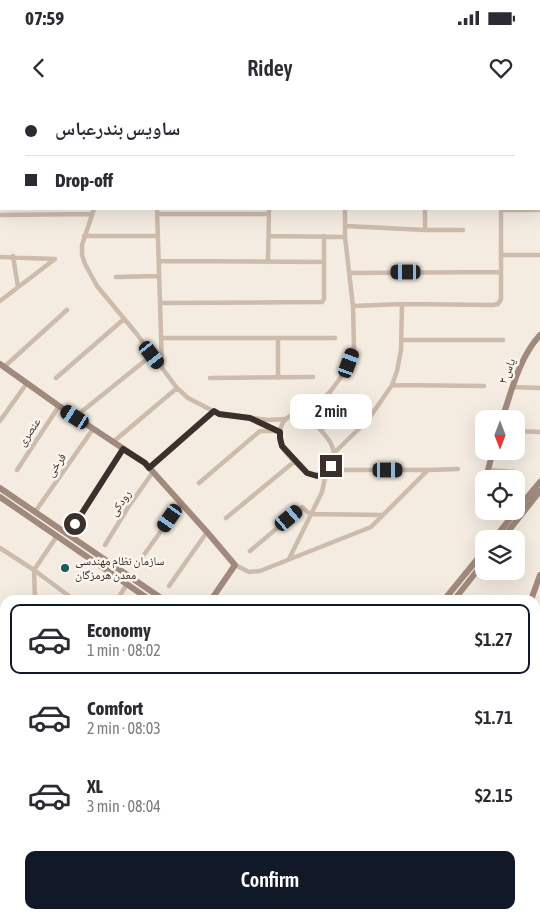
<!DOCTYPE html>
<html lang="en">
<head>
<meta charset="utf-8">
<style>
	:root { --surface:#fff; --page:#f7f7f7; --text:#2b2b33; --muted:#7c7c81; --line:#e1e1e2; --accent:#111827 }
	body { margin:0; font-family:"Asap Condensed","Noto Naskh Arabic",sans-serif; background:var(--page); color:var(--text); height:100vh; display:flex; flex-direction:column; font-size:19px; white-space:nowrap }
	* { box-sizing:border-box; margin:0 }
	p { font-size:16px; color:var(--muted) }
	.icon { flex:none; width:28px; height:28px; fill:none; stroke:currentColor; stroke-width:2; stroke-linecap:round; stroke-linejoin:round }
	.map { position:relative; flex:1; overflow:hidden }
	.side { position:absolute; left:0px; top:495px; width:540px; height:324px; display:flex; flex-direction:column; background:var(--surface); border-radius:15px 15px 0 0; box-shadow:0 5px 20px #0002 }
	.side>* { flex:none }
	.banner { position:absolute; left:0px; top:0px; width:540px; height:110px; box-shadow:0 5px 20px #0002; display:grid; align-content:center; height:110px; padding:0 25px; background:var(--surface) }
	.needle { width:32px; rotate:180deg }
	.controls { position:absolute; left:475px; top:310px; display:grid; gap:10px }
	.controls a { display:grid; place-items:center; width:50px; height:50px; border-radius:10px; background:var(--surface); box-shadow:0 5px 20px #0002; font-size:25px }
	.end { position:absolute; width:22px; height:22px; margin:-11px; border:6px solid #3b302b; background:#fff; box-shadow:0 0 0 2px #fff }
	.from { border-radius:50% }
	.bubble { position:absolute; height:35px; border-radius:10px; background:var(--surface); box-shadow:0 5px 20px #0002; font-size:16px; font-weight:600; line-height:35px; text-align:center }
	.car { position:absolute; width:15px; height:30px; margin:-15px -8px; border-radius:6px; box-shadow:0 0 4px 1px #0007; background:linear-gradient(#222 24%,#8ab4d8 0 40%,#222 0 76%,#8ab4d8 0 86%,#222 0) }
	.banner b { display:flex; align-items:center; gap:18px; height:48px; font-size:19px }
	.banner b+b { border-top:1px solid var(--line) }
	.banner i { width:12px; height:12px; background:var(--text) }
	ul { padding:9px 0 0; list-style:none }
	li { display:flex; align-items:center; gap:15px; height:70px; margin:0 10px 8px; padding:0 15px; border:2px solid transparent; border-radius:10px }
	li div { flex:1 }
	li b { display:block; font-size:19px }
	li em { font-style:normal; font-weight:600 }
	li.on { border-color:var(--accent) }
	li>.icon { width:45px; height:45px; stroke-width:1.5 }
	.cta { display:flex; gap:10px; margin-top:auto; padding:10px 25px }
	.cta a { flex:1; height:58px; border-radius:10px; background:var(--accent); color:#fff; font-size:20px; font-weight:600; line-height:58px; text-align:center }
	.status { display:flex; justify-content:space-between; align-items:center; height:35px; padding:0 25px; background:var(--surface); direction:ltr }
	.status svg { height:14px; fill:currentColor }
	header { display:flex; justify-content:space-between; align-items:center; height:65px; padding:0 25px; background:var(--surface); font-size:22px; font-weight:600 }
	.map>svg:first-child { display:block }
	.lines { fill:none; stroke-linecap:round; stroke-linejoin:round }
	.street { stroke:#cdbbac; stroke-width:4.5 }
	.secondary { stroke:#a18a7d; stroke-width:6 }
	.route { stroke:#3b302b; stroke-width:6 }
	.poi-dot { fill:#1f5a5e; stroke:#fbf5ee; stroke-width:2 }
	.labels { text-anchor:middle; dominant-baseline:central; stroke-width:5; stroke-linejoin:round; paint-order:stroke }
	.street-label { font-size:12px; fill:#3b302b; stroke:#fbf5ee }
	.poi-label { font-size:12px; fill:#3b302b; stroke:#fbf5ee; text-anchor:start }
</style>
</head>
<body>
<div class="status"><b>07:59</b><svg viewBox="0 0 49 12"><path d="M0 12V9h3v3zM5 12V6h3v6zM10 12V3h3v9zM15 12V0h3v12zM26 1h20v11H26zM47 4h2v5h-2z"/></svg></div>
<header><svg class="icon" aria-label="back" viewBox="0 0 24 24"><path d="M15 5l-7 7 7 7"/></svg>Ridey<svg class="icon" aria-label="heart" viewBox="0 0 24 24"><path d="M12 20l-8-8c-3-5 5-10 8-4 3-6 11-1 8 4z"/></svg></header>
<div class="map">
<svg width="540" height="818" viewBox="0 0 540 818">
	<rect width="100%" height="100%" fill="#f4ebe1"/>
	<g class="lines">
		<path class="street" d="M154 0V1
			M259 0V1
			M337 0V1
			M424 0V1
			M20 1 21 0
			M134 1V0
			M501 1V0
			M539 32H540
			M0 33 1 31
			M539 81H540
			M94 109 82 145V155L85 164 97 186 136 233 177 288 188 298 219 314 268 320 285 319
			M157 109 162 266
			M501 110H540
			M158 114H269
			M0 115 92 114
			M346 126 425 130H463
			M425 130V109
			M84 136H158
			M269 136 345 137
			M501 155H540
			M13 156 18 187
			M0 157 55 159 0 201
			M159 161 324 162
			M268 162 269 109
			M349 173 501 172
			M116 177 159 176
			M160 203 322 202 324 199V136
			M353 206 402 204 493 205 498 204 501 199V109
			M161 238H335
			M401 240H503
			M4 267 67 210
			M56 278 124 219
			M210 278 313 277
			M278 278V238
			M392 285 484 286
			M513 287 540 288
			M290 316 309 309 317 304 330 292 341 277 349 263 354 247 353 206 345 137V109
			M290 316C297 317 303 317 309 320 316 324 329 338 332 346 336 355 333 369 324 373 319 375 315 376 309 374 303 371 285 353 282 347 277 336 280 321 290 316Z
			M75 317 152 255
			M253 319 278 331
			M0 321 27 283
			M322 331V311L330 293
			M516 331 540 332
			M113 342 177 288
			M334 353 368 320 392 285 397 271 401 250 402 204
			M149 368 214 311
			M17 370 59 306
			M329 370H428
			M488 370 515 372
			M199 383 260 331H280
			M35 412 93 329
			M226 418 295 361
			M75 425 123 349
			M105 445 129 406 153 372
			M0 448 34 470 73 499
			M250 451 302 407 310 414 382 415
			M289 459 322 392 326 373
			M235 465 249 472 260 471 371 427 428 370 458 369
			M136 466 181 403
			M169 486 207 432
			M35 500 34 470 57 436
			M117 500 127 484
			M535 512 540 513
			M535 569H540
			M0 584H5
			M535 591H540
			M535 615H540
			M0 622H5
			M0 658H5
			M535 658H540
			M535 683H540
			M0 694H5
			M0 758H5
			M535 809 540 807
			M289 814 306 818
			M371 814 380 816
			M461 814 469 818
			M176 818 178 814
			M209 818 211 814
			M469 818 480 814"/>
		<path class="secondary" d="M0 264 59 306 145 363 207 432 235 465 211 500
			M502 319C512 290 519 258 540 235
			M488 370 493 351
			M0 388 164 500
			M0 397 150 500
			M516 411 540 382
			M494 439 516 411
			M502 439 540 391
			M444 500 484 451
			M454 500 484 462
			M531 500 540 475
			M0 546H5
			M535 713 540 716
			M535 759 540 763
			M535 771 540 775
			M442 814 447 818
			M254 818 256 814
			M263 818 265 814
			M339 818 340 814
			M393 818 396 814
			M400 818 403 814"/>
	</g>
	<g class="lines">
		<path class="route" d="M75 424 123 349 145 363 149 368 214 311 219 314 250 318 280 332V338L282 346 307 373 317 376 326 373 331 366"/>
	</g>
	<circle class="poi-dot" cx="65" cy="468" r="5"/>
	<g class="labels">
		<g class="street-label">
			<text transform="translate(507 271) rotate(-68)">یاس ۲</text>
			<text transform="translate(29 332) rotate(-56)">عنصری</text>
			<text transform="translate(56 365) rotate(-55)">فرخی</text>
			<text transform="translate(120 403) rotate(-56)">رودکی</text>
		</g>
		<g class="poi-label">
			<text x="75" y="461">سازمان نظام مهندسی<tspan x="75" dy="14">معدن هرمزگان</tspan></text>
		</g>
	</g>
</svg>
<div class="controls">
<a><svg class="needle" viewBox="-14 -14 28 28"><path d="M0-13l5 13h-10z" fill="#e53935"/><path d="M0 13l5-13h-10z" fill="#7c7c81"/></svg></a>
<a><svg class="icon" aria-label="locate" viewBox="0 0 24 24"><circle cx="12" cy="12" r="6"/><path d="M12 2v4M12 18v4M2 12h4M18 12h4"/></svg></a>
<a><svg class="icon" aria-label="layers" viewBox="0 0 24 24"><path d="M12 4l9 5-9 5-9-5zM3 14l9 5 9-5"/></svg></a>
</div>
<i class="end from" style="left:75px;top:424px"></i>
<i class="end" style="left:331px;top:366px"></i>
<div class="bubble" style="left:290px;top:294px;width:82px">2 min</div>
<i class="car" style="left:406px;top:172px;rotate:270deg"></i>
<i class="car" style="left:152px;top:255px;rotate:143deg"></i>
<i class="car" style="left:349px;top:263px;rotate:20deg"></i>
<i class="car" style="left:75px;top:317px;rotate:303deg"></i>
<i class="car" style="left:388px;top:370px;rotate:90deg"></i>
<i class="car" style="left:170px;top:418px;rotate:215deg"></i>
<i class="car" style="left:289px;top:418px;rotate:50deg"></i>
<div class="banner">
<b><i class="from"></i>ساویس بندرعباس</b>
<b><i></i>Drop-off</b>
</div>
<section class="side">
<ul>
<li class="on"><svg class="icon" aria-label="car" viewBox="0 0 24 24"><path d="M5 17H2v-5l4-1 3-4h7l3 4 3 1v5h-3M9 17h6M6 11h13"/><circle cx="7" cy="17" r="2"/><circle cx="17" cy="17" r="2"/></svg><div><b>Economy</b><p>1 min · 08:02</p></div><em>$1.27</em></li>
<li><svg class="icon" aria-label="car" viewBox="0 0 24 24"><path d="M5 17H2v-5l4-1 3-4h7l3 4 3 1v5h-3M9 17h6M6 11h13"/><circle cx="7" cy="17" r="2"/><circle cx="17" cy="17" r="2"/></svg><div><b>Comfort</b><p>2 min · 08:03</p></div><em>$1.71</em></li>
<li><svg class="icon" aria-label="car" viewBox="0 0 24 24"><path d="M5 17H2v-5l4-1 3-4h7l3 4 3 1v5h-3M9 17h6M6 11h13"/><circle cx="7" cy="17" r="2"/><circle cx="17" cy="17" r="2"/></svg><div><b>XL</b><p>3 min · 08:04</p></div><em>$2.15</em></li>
</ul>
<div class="cta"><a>Confirm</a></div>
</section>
</div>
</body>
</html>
